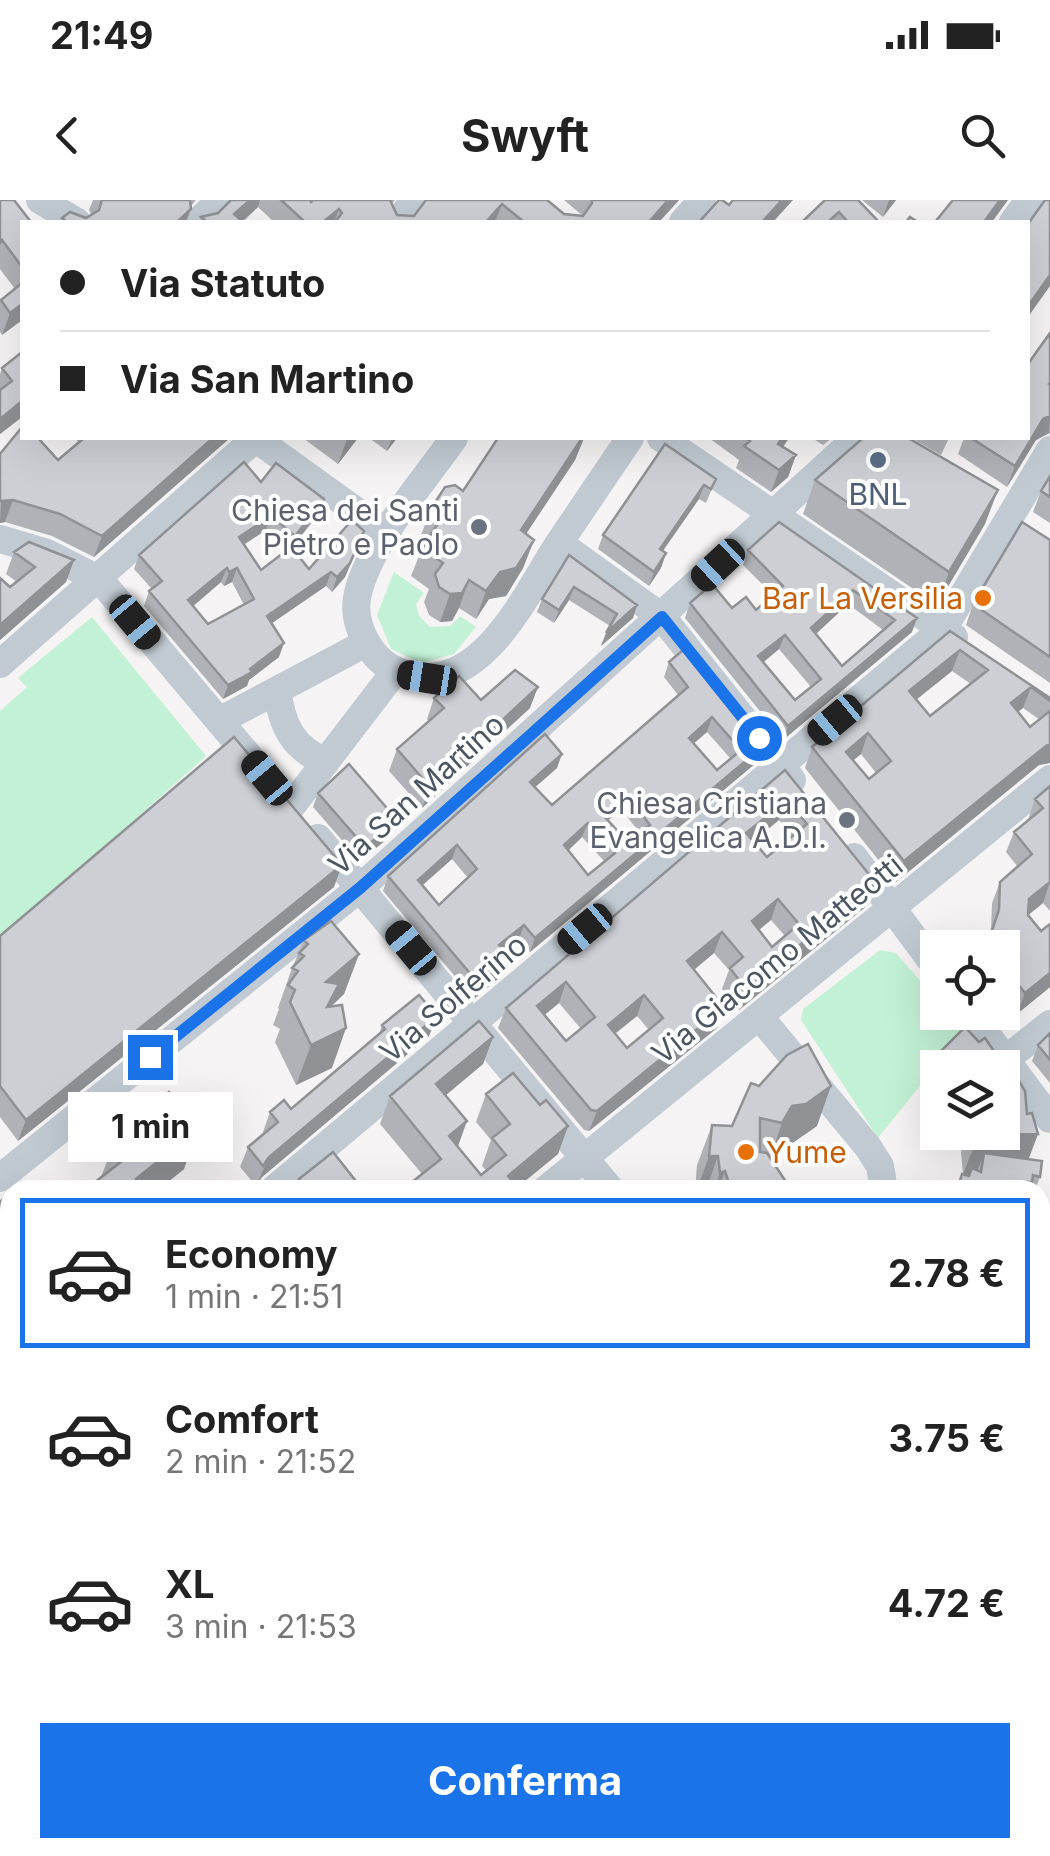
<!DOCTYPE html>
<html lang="it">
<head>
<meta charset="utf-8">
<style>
	:root { --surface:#fff; --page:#f6f6f6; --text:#222; --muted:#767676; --line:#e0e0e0; --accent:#1a73e8 }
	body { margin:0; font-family:Inter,sans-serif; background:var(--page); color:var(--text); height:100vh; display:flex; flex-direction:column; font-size:38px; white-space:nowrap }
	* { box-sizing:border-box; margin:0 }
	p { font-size:32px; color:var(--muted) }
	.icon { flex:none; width:55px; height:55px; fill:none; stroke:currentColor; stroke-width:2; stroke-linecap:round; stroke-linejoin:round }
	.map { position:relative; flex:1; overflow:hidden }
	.sheet { position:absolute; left:0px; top:980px; width:1050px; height:678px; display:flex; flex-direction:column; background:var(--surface); border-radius:30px 30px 0 0; box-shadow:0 10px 40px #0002 }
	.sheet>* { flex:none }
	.hud { position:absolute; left:20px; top:20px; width:1010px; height:220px; border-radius:0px; box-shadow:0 10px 40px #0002; display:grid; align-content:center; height:220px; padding:0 40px; background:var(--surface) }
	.controls { position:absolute; left:920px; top:730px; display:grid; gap:20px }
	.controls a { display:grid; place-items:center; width:100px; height:100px; border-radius:0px; background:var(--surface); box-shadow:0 10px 40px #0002; font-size:50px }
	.end { position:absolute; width:45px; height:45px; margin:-22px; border:12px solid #1a73e8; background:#fff; box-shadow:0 0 0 5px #fff }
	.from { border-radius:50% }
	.bubble { position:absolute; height:70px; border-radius:0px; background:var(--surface); box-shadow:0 10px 40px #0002; font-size:32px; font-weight:700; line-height:70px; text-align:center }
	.car { position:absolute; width:30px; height:60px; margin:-30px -15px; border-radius:12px; box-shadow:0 0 8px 2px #0007; background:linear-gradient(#222 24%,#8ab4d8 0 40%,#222 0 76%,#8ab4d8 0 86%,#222 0) }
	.hud b { display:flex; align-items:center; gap:35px; height:95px; font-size:38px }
	.hud b+b { border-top:2px solid var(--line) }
	.hud i { width:25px; height:25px; background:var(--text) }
	ul { padding:18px 0 0; list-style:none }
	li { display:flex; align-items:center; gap:30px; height:150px; margin:0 20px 15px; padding:0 20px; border:5px solid transparent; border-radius:0px }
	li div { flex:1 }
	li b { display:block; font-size:38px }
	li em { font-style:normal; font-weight:700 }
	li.selected { border-color:var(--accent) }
	li>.icon { width:90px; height:90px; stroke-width:1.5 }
	.primary-button { display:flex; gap:20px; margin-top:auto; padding:20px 40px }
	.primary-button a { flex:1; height:115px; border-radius:0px; background:var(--accent); color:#fff; font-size:40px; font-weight:700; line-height:115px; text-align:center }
	.status { display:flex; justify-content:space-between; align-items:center; height:70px; padding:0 50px; background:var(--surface); direction:ltr }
	.status svg { height:28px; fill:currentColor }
	header { display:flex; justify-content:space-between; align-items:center; height:130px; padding:0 40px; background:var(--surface); font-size:45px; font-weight:700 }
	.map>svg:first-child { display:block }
	.green { fill:#c3f1d5 }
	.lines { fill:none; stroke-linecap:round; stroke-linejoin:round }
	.minor { stroke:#c1cad2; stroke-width:28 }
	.wall { fill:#b0b2b7; fill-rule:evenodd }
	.shaded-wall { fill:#909195 }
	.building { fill:#cdcfd5; stroke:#909195; stroke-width:2.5; fill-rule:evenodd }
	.route { stroke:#1a73e8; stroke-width:12 }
	.service-dot { fill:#5c6f8a; stroke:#fff; stroke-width:4 }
	.worship-dot { fill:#6b7280; stroke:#fff; stroke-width:4 }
	.food-dot { fill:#e8710a; stroke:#fff; stroke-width:4 }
	.labels { text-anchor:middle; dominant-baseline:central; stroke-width:8; stroke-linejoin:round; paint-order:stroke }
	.service-label { font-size:30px; fill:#4e5e75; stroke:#fff }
	.worship-label { font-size:30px; fill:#5b616d; stroke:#fff; text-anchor:end }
	.food-label { font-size:30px; fill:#c56008; stroke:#fff; text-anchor:end }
	.street-label { font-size:30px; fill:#4a5661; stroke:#fff }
</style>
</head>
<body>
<div class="status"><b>21:49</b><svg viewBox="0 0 49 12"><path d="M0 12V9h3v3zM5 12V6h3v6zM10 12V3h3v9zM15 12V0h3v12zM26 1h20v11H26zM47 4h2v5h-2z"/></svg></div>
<header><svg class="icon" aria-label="back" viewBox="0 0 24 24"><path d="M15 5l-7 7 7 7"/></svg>Swyft<svg class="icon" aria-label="search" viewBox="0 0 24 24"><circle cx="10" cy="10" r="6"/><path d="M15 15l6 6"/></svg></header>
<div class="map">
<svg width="1050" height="1656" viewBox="0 0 1050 1656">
	<rect width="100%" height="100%" fill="#f5f3f3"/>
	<path class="green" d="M394 372 424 393 416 404 419 416 430 427 450 426 460 416 476 427 454 454 421 463 391 449 377 415Z
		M92 417 206 556 0 740V511L27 487 18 478Z
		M880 750 896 753 937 800 938 812 948 813 964 831 878 938 801 820 803 809Z
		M1040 1422 1050 1430V1656H938L928 1648H1040Z"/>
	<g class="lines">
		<path class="minor" d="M40 0 77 22
			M198 22 220 0
			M398 22 414 0
			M683 22 702 0
			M1013 22 1029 0
			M255 238 388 334
			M454 238C424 281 370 342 358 393 352 416 362 439 376 456 387 468 401 474 416 476 485 488 528 390 559 343
			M630 238 559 343 662 417 792 580
			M661 238 954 437
			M0 339 47 353 100 380 258 567
			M0 464 256 238
			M277 490C282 525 292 548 326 562
			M219 521 366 443
			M291 607 396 470
			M318 638 611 990
			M854 657 938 770
			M970 812 1050 919
			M759 816 868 947 880 966 884 990
			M1006 859 1050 824
			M0 978 360 688 857 238
			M273 990 943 429 1050 250
			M545 990 1050 579
			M1040 1035 1050 1029
			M0 1212 10 1204
			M1040 1284 1050 1276
			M1040 1403 1050 1411
			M0 1432 10 1424
			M0 1496 10 1506
			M441 1648 449 1656
			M788 1648 795 1656
			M141 1656 151 1648
			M276 1656 285 1648
			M666 1656 675 1648"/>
	</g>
	<path class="wall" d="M0 0 22 22V120L2 135 0 132V101L15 89 0 69Z
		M93 0H196L191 6 186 22H61L62 18H86L91 14 89 10Z
		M231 0H310L311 2 313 0H395L392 4 397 15 414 16 426 0H547L564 14 583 16 564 0H679L659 22H274L258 7 243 22H199L201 17 218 13Z
		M825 0 879 22H802Z
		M862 0H896L883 17Z
		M1050 133V233L1036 240 1007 287 958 254 964 238H1028Z
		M22 152V217L0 234V174L2 168Z
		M75 238H230L94 357 52 336 5 322 0 323V254L58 260 78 242Z
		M303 238H358L338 264Z
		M369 238H397L387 251Z
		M498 238H584L575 260 526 334 534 340 523 368 506 396 489 399 476 419 459 408 452 421 440 422 429 415 424 402 429 389 411 376 423 346 421 335 432 307 463 291Z
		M709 238H789L783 247 796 255 788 277 771 292 736 268 739 260Z
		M812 238H832L823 245Z
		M911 238H949L941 255Z
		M1050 276V323L1033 312 1041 291Z
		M716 279 706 303 699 299 663 351 666 353 661 368 649 386 598 349 603 335Z
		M815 280 985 324 937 405 803 314Z
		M261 282 319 313 292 347 309 369 359 345 345 377 332 392 326 386 272 423 279 457 249 480 247 486 223 499 144 406 149 391 152 389 134 369 139 355ZM266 330 289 349 261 370 244 345ZM221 382 224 386 232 382 244 405 208 424 193 406Z
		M779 322 912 432 783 540 685 418 690 403 756 410 773 395 743 365 748 350ZM848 404 883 430 842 466 816 434ZM779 449 811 487 795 500 763 462Z
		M1050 340V483L966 425 973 404Z
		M14 352 74 360 66 382 0 440V378L10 387 17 382 6 374Z
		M569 355 637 405 633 418 601 446 610 426 569 400 554 423 537 412 542 399Z
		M950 431 1050 498V563L1039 565 896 682 805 568 812 547ZM952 471 971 484 930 516 917 499ZM1023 508 1040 520 1030 527 1018 512ZM861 554 876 573 869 579 853 560Z
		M669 462 756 563 530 752 519 739 504 751 510 759 505 773 474 799 383 691 388 676 557 568 535 587 552 605 678 495 664 477ZM707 532 730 558 717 570 694 543ZM621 609 640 633 628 642 608 620ZM582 637 605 662 588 675 568 651ZM452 659 468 678 439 705 422 686Z
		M434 498 481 500 530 508 422 608 389 571 397 549 429 522 427 519Z
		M785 570 876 683 869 704 739 810 722 789 729 770 714 753 694 770 724 807 717 828 589 931 584 930 498 828 506 808ZM779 620 792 636 767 657 754 641ZM771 720 785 736 772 747 759 730ZM559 803 581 829 566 841 544 815ZM637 816 649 830 627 848 615 834Z
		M1050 586V711L1043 703 1028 715 1041 731 1050 724V787L1017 814 1002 795 1005 782 1002 778V748H985L991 731 992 703 1000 682 1018 667 1006 652 1014 632 1028 620 1035 599Z
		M318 593 398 621 392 635 360 661 313 607Z
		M334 687 18 941 0 917V736Z
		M304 740 359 754 344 794 331 807 332 868 296 885 275 842 280 829 273 825 279 809 278 808 292 768Z
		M382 825 429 836 262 977 256 986 240 967 248 947 264 934 263 932 270 912 291 909 379 835Z
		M965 827 979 842 985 838 1000 860 1005 858 1025 891 1027 914 1032 913 1038 934 1028 959 1042 961 1040 977 1035 990H956L963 974 961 952 964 943 959 932H1002V868H938V908L925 893 939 853Z
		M1050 833V883L1032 861 1038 845Z
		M493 837 483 864 445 895 458 947 481 975 487 971 482 966 491 940 476 922 486 894 540 905 568 926 558 954 514 990H402L422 974 380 924 390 896Z
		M759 886 817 926 791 944 778 946 770 958 788 985 805 990H695L697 965 712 925 732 926Z
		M169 892 184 969 158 990H85L101 977 112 948 143 923 148 909Z
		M299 979 363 990H295Z
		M1050 1036V1203L1040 1191V1041Z
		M1040 1282 1047 1286 1050 1284V1390L1040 1389Z
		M1040 1405 1050 1412V1476L1040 1467Z
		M10 1435V1483L0 1481V1444Z
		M37 1648H93L98 1656H36Z
		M174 1648H248L255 1656H181Z
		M480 1648H532L524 1656H484L486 1653Z
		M549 1648H654L663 1656H552L555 1653Z
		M682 1648H786L795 1656H671Z
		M808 1648H946L939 1656 931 1650 936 1656H815Z"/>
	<path class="shaded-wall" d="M250 0H260L258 7 241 22 234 14Z
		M668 0H679L659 22H649Z
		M782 0H793L773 22H762Z
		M889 0H896L883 17Z
		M1000 0H1008L992 22H984Z
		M502 4 495 22H486Z
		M191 9 186 22H177Z
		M339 9 334 22H323Z
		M1050 75V86L1028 117V106Z
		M22 104V120L2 135 10 113Z
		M22 201V217L0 234V219Z
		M1050 216 1049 233 1036 240 1007 287 1015 266 1043 219Z
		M213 238H230L94 357 102 336Z
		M349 238H358L338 264 347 239Z
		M392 238H397L387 251Z
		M582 238H584L575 260 510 358 521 330Z
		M782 238H789L770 265 778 244Z
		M796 255 788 277 771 292 779 270Z
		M704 285 699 299 654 363 660 349Z
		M998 290 985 324 937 405 949 372Z
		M324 299 319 313 290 350 295 336Z
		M13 300 5 322 0 323 1 301Z
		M271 316 266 330 233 351 239 337Z
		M364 331 345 377 332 392 337 377Z
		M534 340 523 368 506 396 489 399 476 419 486 391 500 372Z
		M666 353 661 368 649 386 654 372Z
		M74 360 66 382 0 440V425Z
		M227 368 221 382 183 415 188 400Z
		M237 368 232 382 224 386 229 372Z
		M331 372 326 386 262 430 267 416Z
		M469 380 459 408 452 421 440 422 450 394Z
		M574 387 569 400 554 423 559 410Z
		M853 390 848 404 806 443 811 428Z
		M637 405 633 418 601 446 606 433Z
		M917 418 912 432 783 540 788 526Z
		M785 435 779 449 753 471 758 456Z
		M284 443 279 457 249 480 247 486 223 499 228 485Z
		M960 450 952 471 902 511 909 491Z
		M538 487 530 508 422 608 430 587Z
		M1031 487 1023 508 1003 523 1011 503Z
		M712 517 707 532 684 552 689 538Z
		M868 533 861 554 838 573 846 552Z
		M1050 544V563L1039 565 896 682 904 661 1047 545Z
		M761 548 756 563 530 752 535 738Z
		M562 554 557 568 525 596 530 582Z
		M626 594 621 609 598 629 603 615Z
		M787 600 779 620 739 653 746 633Z
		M398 621 392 635 360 661 365 647Z
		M588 623 582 637 558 660 564 645Z
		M457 645 452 659 412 694 418 680Z
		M342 665 334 687 18 941 26 920Z
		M1050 682 1043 703 1022 720 1029 699Z
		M876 683 869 704 739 810 746 789Z
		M778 699 771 720 744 742 752 721Z
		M524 725 519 739 494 760 499 745Z
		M722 732 714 753 679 782 687 761Z
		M359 754 344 794 332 805 325 824 346 828 332 868 296 885 311 845 326 782Z
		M510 759 505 773 474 799 479 784Z
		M1050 773V787L1017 814 1025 793Z
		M566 782 559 803 530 827 537 806Z
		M644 795 637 816 600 845 608 825Z
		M724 807 717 828 589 931 597 911Z
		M437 816 429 836 262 977 256 986 269 957Z
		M493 837 483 864 426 912 436 884Z
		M831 886 817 926 791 944 778 946 768 963 782 923 792 906Z
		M467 921 457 949 449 936Z
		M568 926 558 954 514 990H500L508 976Z
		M198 929 184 969 158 990H132L136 979Z
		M1038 934 1023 974 984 953 976 975H963L978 935Z
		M709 956H718L706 990H697Z
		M725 971 718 990H714L720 973Z
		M1026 982H1032L1029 990H1023Z
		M10 1047V1075L0 1083V1055Z
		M1050 1246 1048 1259 1040 1265V1253Z
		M10 1367V1372L5 1387 0 1390V1375Z
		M10 1575V1587L0 1597V1585Z
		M10 1621V1633L0 1644V1636L3 1629Z
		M517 1648H532L524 1656H509Z
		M594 1648H597L594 1656H586Z
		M837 1648H842L839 1656H834Z"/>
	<path class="building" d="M0 0H14L31 22H22V67L2 40 0 43Z
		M102 0H190L191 9 177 22H67L62 18 70 12 86 18 99 10Z
		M231 0H250L234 14 243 22H207L201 17 218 13Z
		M281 0H310L311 2 313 0H390L397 15 414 16 426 0H547L564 14 583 16 592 3V0H668L649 22H524L502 4 486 22H335L342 13 339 9 323 22H305Z
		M719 0H722L729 5 733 0H782L762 22H699Z
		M825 0H858L879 22H848L839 12 828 22H802Z
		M953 0H1000L984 22H935Z
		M1045 0H1050V75L1028 106V24Z
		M910 17 918 22H906Z
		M22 83V104L10 113 1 100Z
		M1050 133V183L1049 184 1050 185V216L1043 219 1015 266 971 238H1028V164Z
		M22 152V201L0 219V190L12 181 2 168Z
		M22 227V238H38L58 260 84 238H213L102 336 60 314 13 300 0 301V254Z
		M498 238H582L521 330 534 340 516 368 500 372 486 391 469 380 462 393 450 394 439 387 435 374 443 363 422 348 439 322 433 318 432 307 445 287 455 285 463 291Z
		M746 238H782L778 244 796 255 779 270 744 246 750 241Z
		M863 238H908L998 290 949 372 815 280Z
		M665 244 716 279 711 289 704 285 660 349 666 353 654 372 603 335Z
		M244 262 261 282 276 263 324 299 295 336 271 316 239 337 261 370 291 347 309 369 352 320 364 331 350 363 337 377 331 372 267 416 284 443 250 469 252 472 228 485 149 391 162 381 139 355ZM227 368 229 372 237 368 254 399 208 424 188 400Z
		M1050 276V297L1041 291Z
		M779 322 917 418 788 526 690 403 712 384 732 408 746 397 756 410 783 386 748 350ZM853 390 895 420 842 466 811 428ZM785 435 821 479 795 500 758 456Z
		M1022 322 1050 340V457L973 404Z
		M29 342 74 360 0 425V378L10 387 35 367 14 352Z
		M569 355 637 405 606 433 617 414 574 387 559 410 542 399Z
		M950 431 1050 498V501L1031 487 1011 503 1030 527 1050 511V544L1047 545 904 661 812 547ZM960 450 988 470 930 516 909 491ZM868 533 891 561 869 579 846 552Z
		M683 450 761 548 535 738 524 725 499 745 510 759 479 784 388 676 545 534 562 554 530 582 552 605 688 487 669 462ZM712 517 741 550 717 570 689 538ZM626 594 650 625 628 642 603 615ZM588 623 615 653 588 675 564 645ZM457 645 477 669 439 705 418 680Z
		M515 470 538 487 430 587 397 549 444 508 434 498 459 476 481 500Z
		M234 537 342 665 26 920 0 886V736Z
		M349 564 398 621 365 647 318 593Z
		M785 570 876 683 746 789 730 768 743 757 722 732 687 761 724 807 597 911 591 910 506 808ZM787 600 807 624 767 657 746 633ZM778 699 799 724 772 747 752 721ZM566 782 595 817 566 841 537 806ZM644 795 663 818 627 848 608 825Z
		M1050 586V682L1029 699 1028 715 1041 731 1050 724V773L1025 793 1009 773 1017 766 991 733 999 710 1000 682 1032 654 1014 632 1043 608 1035 599Z
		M331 721 359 754 326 782 339 784 327 807 342 805 346 828 311 845 290 802 295 790 288 785 298 771 292 768 304 756 299 753 308 744 304 740Z
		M419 795 437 816 269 957 263 966 248 947 278 922 270 912 284 900 291 909 385 829 382 825Z
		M479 821 493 837 436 884 467 921 449 936 481 975 506 955 492 938 510 924 486 894 513 873 540 905 546 900 568 926 508 976 512 980 500 990H402L441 959 390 896Z
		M965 827 979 842 985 838 1000 860 1005 858 1025 891 1027 914 1032 913 1038 934 978 935 977 932H1002V868H952L939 853Z
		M1050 833V860L1038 845Z
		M808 844 831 886 806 904 792 906 782 923 760 918V952L767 953 788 985 799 984 805 990H731L725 971 720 973 718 956H709L712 925 732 926 751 883 759 886 787 855Z
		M169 892 198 929 136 979 141 985 136 990H85L122 961 112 948 154 915 148 909Z
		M333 952 363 990H307L299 979Z
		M984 953 1042 961 1040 977 1033 975 1032 982H1026L1024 988 1006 983 1004 990H965L958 987 962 974 969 976 972 968 981 972Z
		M9 994 10 1047 0 1055V1002Z
		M1050 1036V1180L1042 1170 1040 1171V1145L1044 1142 1040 1138V1041Z
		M1040 1224 1046 1231 1050 1227V1246L1040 1253Z
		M1040 1282 1047 1286 1050 1284V1373L1040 1372Z
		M0 1351 10 1362V1367L0 1375Z
		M1040 1405 1050 1412V1455L1040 1447Z
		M10 1435V1462L1 1461 0 1444Z
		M10 1544V1575L0 1585V1555Z
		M0 1592 10 1602V1621L3 1629 0 1626Z
		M51 1648H93L98 1656H40Z
		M197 1648H248L256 1655 205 1656Z
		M504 1648H517L510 1654Z
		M560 1648H594L586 1656H552Z
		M604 1648H654L663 1656H612Z
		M682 1648H732L724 1656H671Z
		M737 1648H786L795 1656H746Z
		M860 1648H929L936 1656H880L878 1653 874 1656H867Z"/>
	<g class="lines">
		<path class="route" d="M150 857 360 688 662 417 759 538"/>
	</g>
	<circle class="service-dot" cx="878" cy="260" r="10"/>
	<g class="worship-dot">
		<circle cx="479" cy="327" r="10"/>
		<circle cx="847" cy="620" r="10"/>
	</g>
	<g class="food-dot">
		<circle cx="983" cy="398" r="10"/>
		<circle cx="746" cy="952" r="10"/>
	</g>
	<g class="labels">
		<g class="service-label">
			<text x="878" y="294">BNL</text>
		</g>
		<g class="worship-label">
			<text x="459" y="310">Chiesa dei Santi<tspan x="459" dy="34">Pietro e Paolo</tspan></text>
			<text x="827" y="603">Chiesa Cristiana<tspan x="827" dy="34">Evangelica A.D.I.</tspan></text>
		</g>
		<g class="food-label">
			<text x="963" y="398">Bar La Versilia</text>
			<text x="766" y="952" text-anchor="start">Yume</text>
		</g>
		<g class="street-label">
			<text transform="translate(416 594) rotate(-42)">Via San Martino</text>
			<text transform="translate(777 759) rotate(-39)">Via Giacomo Matteotti</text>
			<text transform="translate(453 798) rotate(-40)">Via Solferino</text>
		</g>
	</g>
</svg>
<div class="controls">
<a><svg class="icon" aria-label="locate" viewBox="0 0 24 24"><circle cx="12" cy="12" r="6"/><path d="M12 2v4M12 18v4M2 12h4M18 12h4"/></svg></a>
<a><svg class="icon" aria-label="layers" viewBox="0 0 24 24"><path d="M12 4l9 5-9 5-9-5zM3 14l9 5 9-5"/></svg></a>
</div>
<i class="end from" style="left:759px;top:538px"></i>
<i class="end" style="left:150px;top:857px"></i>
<div class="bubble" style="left:68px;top:892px;width:165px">1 min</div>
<i class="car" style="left:718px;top:365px;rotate:227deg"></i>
<i class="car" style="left:135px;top:422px;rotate:140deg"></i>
<i class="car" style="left:427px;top:478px;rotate:279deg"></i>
<i class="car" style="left:835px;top:520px;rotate:230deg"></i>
<i class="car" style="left:267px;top:578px;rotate:320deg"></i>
<i class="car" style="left:585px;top:729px;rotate:230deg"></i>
<i class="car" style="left:411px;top:748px;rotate:320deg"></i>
<div class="hud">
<b><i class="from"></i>Via Statuto</b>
<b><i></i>Via San Martino</b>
</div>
<section class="sheet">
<ul>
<li class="selected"><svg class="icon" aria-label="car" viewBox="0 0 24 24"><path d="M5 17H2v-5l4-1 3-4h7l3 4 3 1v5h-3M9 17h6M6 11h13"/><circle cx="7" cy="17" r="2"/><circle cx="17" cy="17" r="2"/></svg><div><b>Economy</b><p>1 min · 21:51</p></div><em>2.78 €</em></li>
<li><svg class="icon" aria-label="car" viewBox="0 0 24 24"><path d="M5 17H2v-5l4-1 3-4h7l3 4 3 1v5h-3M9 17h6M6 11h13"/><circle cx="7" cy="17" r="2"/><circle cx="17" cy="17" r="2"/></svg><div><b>Comfort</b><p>2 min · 21:52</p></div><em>3.75 €</em></li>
<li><svg class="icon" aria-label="car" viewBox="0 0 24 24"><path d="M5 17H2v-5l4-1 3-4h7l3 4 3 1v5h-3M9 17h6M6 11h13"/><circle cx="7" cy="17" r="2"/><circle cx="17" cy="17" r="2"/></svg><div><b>XL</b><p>3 min · 21:53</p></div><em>4.72 €</em></li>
</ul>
<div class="primary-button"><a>Conferma</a></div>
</section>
</div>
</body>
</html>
